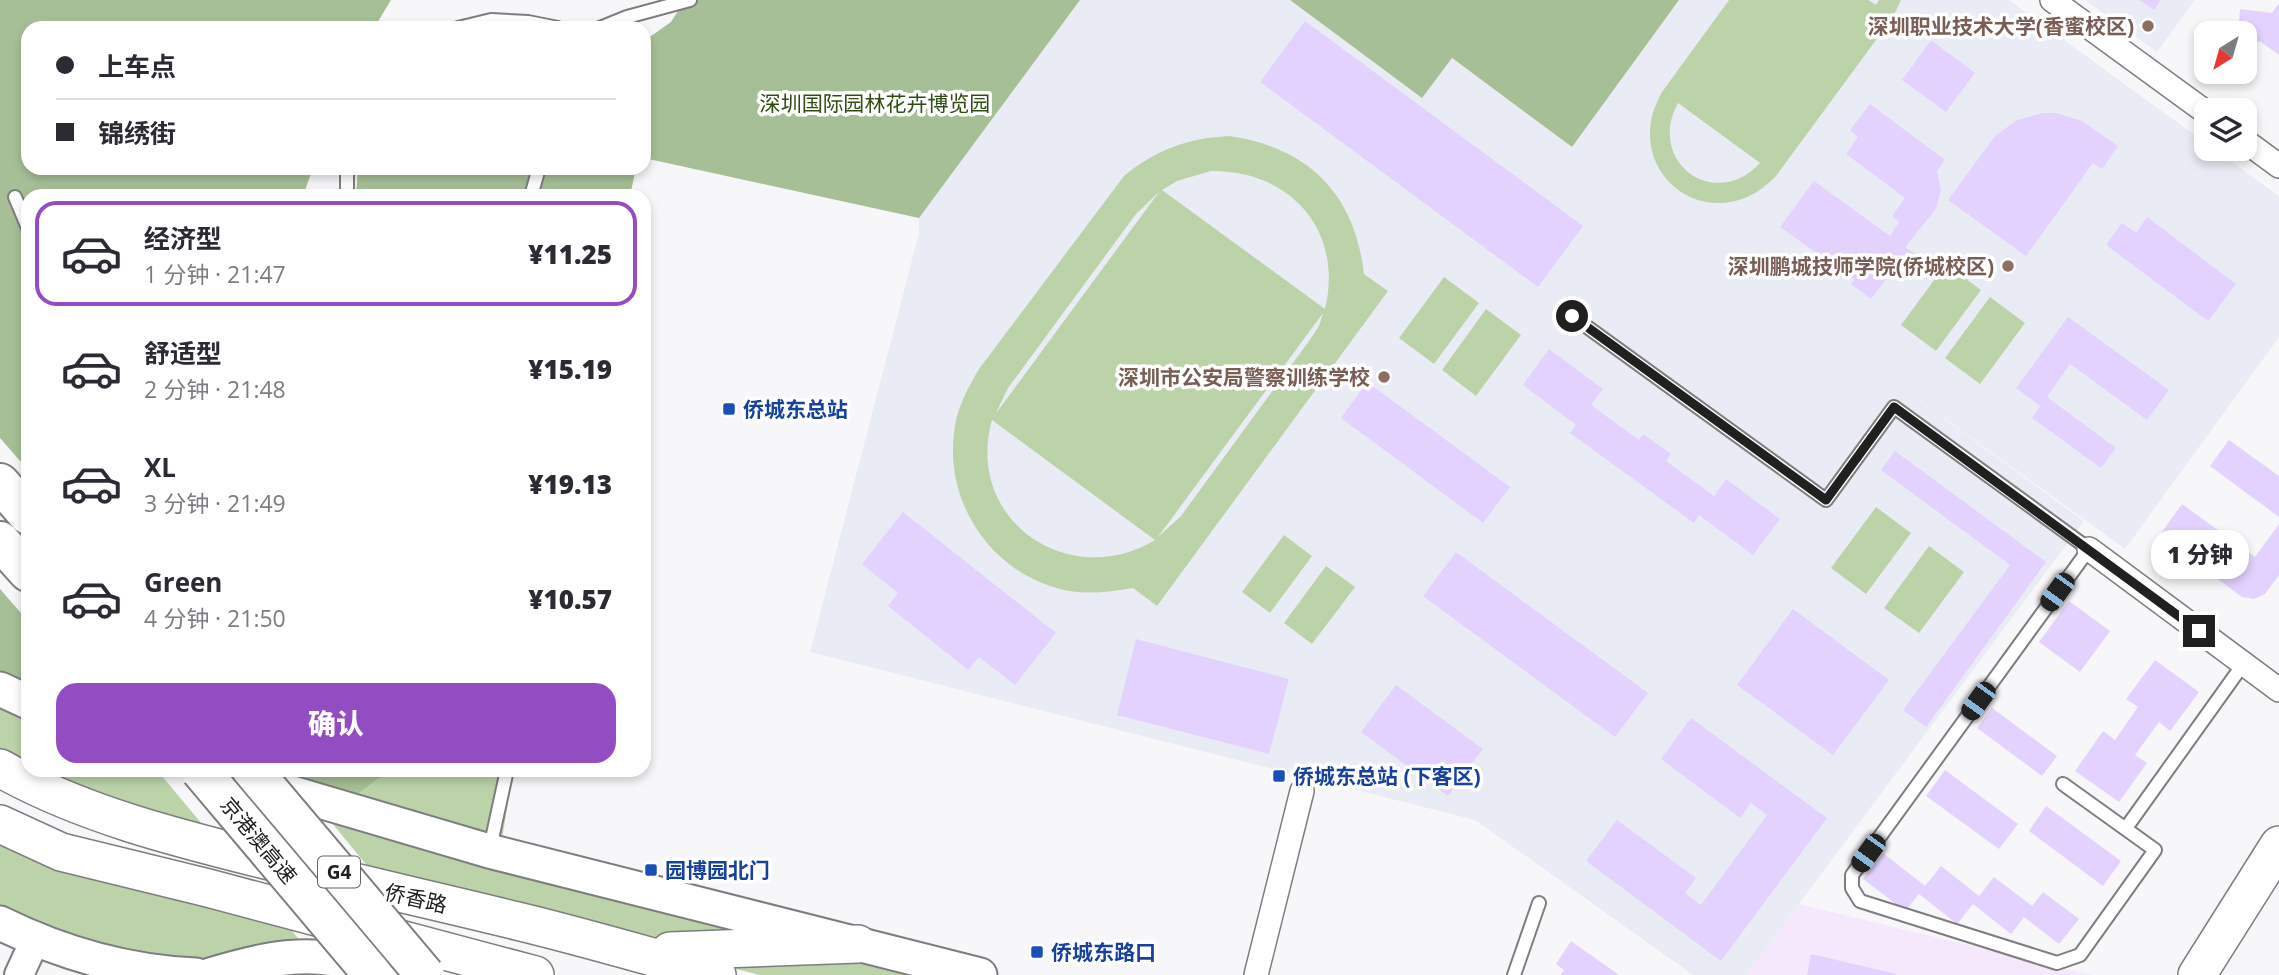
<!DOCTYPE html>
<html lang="zh">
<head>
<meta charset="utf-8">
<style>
	:root { --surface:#fff; --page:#f7f7f7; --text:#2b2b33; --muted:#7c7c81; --line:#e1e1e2; --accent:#914dc1 }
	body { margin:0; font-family:"Open Sans","Noto Sans SC",sans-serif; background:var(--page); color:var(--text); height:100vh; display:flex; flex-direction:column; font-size:26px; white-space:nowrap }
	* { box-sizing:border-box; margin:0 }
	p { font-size:23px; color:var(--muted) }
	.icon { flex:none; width:38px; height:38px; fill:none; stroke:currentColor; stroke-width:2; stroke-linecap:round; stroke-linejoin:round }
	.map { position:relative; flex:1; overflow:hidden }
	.drawer { position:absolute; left:21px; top:189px; width:630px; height:588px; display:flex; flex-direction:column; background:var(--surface); border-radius:21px; box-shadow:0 4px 10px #0003 }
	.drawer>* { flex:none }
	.guide { position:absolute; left:21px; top:21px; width:630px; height:154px; border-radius:21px; box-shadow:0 4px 10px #0003; display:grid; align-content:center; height:154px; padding:0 35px; background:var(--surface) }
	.needle { width:46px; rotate:217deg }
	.tools { position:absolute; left:2194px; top:21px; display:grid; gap:14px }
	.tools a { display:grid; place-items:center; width:63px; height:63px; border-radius:14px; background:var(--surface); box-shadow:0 4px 10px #0003; font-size:35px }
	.end { position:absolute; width:32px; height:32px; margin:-16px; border:9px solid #202021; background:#fff; box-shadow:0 0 0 4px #fff }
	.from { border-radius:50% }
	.bubble { position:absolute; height:49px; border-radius:21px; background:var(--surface); box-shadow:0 4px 10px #0003; font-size:23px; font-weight:800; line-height:49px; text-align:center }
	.car { position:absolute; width:21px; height:42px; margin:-21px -10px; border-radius:9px; box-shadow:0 0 5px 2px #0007; background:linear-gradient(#222 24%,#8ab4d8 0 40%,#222 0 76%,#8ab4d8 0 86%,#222 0) }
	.guide b { display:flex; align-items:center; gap:24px; height:66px; font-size:26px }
	.guide b+b { border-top:2px solid var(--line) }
	.guide i { width:18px; height:18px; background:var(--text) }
	ul { padding:12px 0 0; list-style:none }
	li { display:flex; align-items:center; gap:21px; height:105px; margin:0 14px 10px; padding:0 21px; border:4px solid transparent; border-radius:21px }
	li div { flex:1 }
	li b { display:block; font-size:26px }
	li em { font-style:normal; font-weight:800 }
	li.selected { border-color:var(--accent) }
	li>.icon { width:63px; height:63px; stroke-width:1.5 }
	.button { display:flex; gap:14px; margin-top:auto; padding:14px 35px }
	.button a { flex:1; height:80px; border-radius:21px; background:var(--accent); color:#fff; font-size:28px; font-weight:800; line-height:80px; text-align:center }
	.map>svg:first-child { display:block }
	.commercial { fill:#f5e8fc }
	.built { fill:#eaecf5 }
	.green { fill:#bcd3aa; fill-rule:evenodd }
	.forest { fill:#a7bf96 }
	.building { fill:#e3d2fe }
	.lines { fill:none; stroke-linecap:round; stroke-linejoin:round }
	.service-casing { stroke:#7e7e80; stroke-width:16 }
	.minor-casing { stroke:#7e7e80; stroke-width:26 }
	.tertiary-casing { stroke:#7e7e80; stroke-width:32 }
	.secondary-casing { stroke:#7e7e80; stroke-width:37 }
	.primary-casing { stroke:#7e7e80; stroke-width:40 }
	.motorway-casing { stroke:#7e7e80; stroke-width:42 }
	.service { stroke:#fff; stroke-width:12 }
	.minor { stroke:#fff; stroke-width:23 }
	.tertiary { stroke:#fff; stroke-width:28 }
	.secondary { stroke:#fff; stroke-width:33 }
	.primary { stroke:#fff; stroke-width:37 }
	.motorway { stroke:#fff; stroke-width:38 }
	.motorway-bridge-casing { stroke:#7e7e80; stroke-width:42; stroke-linecap:butt }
	.motorway-bridge { stroke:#fff; stroke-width:38 }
	.route { stroke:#202021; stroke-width:9 }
	.education-dot { fill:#8d6e63; stroke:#fff; stroke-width:2.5 }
	.transit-dot { fill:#1a4fb4; stroke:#fff; stroke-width:2.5 }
	.labels { text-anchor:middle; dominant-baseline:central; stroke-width:7; stroke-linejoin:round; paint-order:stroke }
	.shield { fill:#fff; stroke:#636364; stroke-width:2 }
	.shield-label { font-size:19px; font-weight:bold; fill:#202021 }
	.education-label { font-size:21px; font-weight:bold; fill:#785e54; stroke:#fff; text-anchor:end }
	.park-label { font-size:21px; fill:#304d11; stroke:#fff }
	.transit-label { font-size:21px; font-weight:bold; fill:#164399; stroke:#fff; text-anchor:start }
	.street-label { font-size:21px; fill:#202021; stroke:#fff }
</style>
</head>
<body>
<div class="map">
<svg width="2279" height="975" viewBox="0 0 2279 975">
	<rect width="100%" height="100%" fill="#f7f7f9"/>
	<path class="commercial" d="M1799 904 2092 975H1746Z"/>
	<path class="built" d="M1080 0H1290L1422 98 1451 58 1572 147 1679 0H2009L2207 144V149H2214L2279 196V337L2125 549 1850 350 2084 521 1746 975H1693L1475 820 810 652 919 233V218Z
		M2085 0H2195L2157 52Z"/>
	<path class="green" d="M1729 0H1868L1876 5 1879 0H1901L1893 17 1776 176C1712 244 1616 172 1662 92ZM1678 103 1760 163C1715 212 1646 162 1678 103Z
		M1230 136C1310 148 1355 195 1364 274L1388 291 1157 606 1133 588C1110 592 1087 595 1064 590 993 574 945 505 954 433 956 410 967 389 979 369L1124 176C1157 149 1188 138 1230 136ZM1211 171C1290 170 1344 230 1325 309L1162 190 1177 181ZM1159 192 994 416V417L1008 388 1136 214ZM1323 313 1319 326 1309 341 1181 516 1158 537ZM992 420 1155 540C1069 592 964 520 992 420Z
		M1946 264 1981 290 1936 351 1901 325Z
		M1444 277 1479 303 1434 364 1399 338Z
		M1990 297 2025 323 1980 384 1945 358Z
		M1486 309 1521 335 1476 396 1442 370Z
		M1876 507 1911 533 1866 594 1831 568Z
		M1284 535 1312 556 1270 613 1242 592Z
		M1929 546 1964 572 1919 633 1884 608Z
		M1326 566 1355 587 1312 644 1284 623Z
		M0 697 28 710V770H157L202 824 199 826 56 785 0 756Z
		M281 770H513L501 846 294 786Z
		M318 806 763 937 635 939 373 873Z
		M0 840 68 870 103 881 288 926 307 949 207 963 151 961 0 911Z
		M867 946 972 975H760L712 963Z"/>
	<path class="forest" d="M0 0H391L374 28H28V168H313L303 196H28V470L0 438Z
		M685 0H1080L919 218 644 158V41L671 22Z
		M1290 0H1679L1572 147 1452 58 1422 98Z
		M358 168H636L630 196H356Z
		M0 589 28 621V691L0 677Z
		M288 770H390L357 794 297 781Z"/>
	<path class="building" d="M2139 0H2161L2154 10Z
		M2279 3V55L2261 42 2245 40V33H2238L2240 9 2272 13Z
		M1305 21 1583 226 1538 287 1260 82Z
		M1931 40 1975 73 1946 112 1902 80Z
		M1870 104 1945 160 1937 171 1941 190 1936 209 1905 247 1918 256 1901 280 1891 273 1871 299 1851 284 1854 280 1780 227 1814 181 1890 236 1899 222 1892 216 1905 198 1846 154 1858 137 1850 130Z
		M2043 113H2056L2082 121 2118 146 2102 169 2093 163 2026 256 1948 200 1995 136 2017 120Z
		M2147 217 2236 284 2208 321 2106 245 2122 223 2136 233Z
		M2068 317 2169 390 2147 420 2070 364 2047 397 2116 448 2101 468 2032 418 2040 406 2016 388Z
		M1549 349 1603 389 1591 405 1639 440 1643 434 1671 454 1666 461 1714 496 1726 479 1780 519 1753 555 1699 515 1694 523 1570 433 1576 425 1523 385Z
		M1367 382 1510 487 1483 523 1341 418Z
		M2229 440 2279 476V517L2210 466Z
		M1895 451 2046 562 1926 727 1903 710 2010 565 1881 470Z
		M2182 504 2255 557 2279 524V575L2265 594 2254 599 2242 597 2159 536Z
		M903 512 1056 633 1015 685 979 657 968 670 888 606 898 593 862 564Z
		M1456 552 1648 693 1615 737 1423 596Z
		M2069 601 2110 631 2080 672 2039 642Z
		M1793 609 1889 680 1833 755 1737 685Z
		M1136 639 1289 679 1269 754 1117 715Z
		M2155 660 2199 692 2170 731 2159 722 2135 755 2147 763 2119 802 2075 771 2103 731 2115 740 2138 707 2126 699Z
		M1396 685 1483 749 1448 796 1361 732Z
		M1992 708 2057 756 2042 776 1977 728Z
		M1691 718 1827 818 1721 961 1586 861 1617 820 1696 878 1685 893 1701 905 1767 815 1751 803 1740 818 1661 759Z
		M1945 770 2018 824 1999 849 1926 796Z
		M2046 806 2121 861 2103 886 2029 831Z
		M1883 853 1925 886 1941 866 1979 896 1994 877 2032 906 2043 892 2079 919 2059 944 2024 917 2011 934 1973 904 1957 924 1919 894 1905 911 1863 879Z
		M1571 941 1619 975H1560L1564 970 1556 964Z
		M1811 954 1896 974V975H1807Z"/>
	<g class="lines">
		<defs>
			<path id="service" d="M458 28 491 20 528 22 558 28
				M600 28 627 17 690 0
				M347 196V168
				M531 196 539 168
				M15 197 28 228
				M1572 316 1826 500 1894 407 2089 549 1852 875V888L1860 901 2057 963 2080 955 2155 850 2063 784
				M2126 828 2244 663
				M490 848 507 770
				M1514 975 1539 903"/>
			<path id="minor" d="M2052 0 2207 113
				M2245 141 2279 166
				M2089 549 2279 690
				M1256 975 1302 791"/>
			<path id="tertiary" d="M19 975 35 940"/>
			<path id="secondary" d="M0 689 28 702
				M214 770 489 851 980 975
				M0 923C61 953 129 972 196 975
				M210 975C250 963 291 952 334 959 356 963 377 970 398 975"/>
			<path id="primary" d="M0 768C86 817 190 841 285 865 363 885 440 902 517 921 584 937 651 957 717 975
				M0 824 61 852 208 888 535 975
				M670 951 858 944
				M2197 975 2279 845"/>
			<path id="motorway" d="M0 483 28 515
				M0 541 28 572"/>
		</defs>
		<use href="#service" class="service-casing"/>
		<use href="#minor" class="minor-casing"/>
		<use href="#tertiary" class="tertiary-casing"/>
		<use href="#secondary" class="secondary-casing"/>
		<use href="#primary" class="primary-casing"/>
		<use href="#motorway" class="motorway-casing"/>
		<use href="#service" class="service"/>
		<use href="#minor" class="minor"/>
		<use href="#tertiary" class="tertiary"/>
		<use href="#secondary" class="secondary"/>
		<use href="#primary" class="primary"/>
		<use href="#motorway" class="motorway"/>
		<defs>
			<path id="motorway-bridge" d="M200 770 373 975
				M252 770 425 975"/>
		</defs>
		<use href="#motorway-bridge" class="motorway-bridge-casing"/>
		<use href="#motorway-bridge" class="motorway-bridge"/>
	</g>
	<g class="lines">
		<path class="route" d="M1572 316 1826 500 1894 407 2199 631"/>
	</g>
	<g class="education-dot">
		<circle cx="2148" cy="26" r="7"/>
		<circle cx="2008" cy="266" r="7"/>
		<circle cx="1384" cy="377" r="7"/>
	</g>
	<g class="transit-dot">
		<rect x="722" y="402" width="14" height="14" rx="3.5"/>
		<rect x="1272" y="769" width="14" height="14" rx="3.5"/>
		<rect x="644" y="863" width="14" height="14" rx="3.5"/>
		<rect x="1030" y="945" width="14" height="14" rx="3.5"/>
	</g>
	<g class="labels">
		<rect class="shield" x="318" y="856.5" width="42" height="31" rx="5"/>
		<g class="shield-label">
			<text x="339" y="872">G4</text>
		</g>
		<g class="education-label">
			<text x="2134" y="26">深圳职业技术大学(香蜜校区)</text>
			<text x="1994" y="266">深圳鹏城技师学院(侨城校区)</text>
			<text x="1370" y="377">深圳市公安局警察训练学校</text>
		</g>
		<g class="park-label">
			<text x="875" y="103">深圳国际园林花卉博览园</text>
		</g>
		<g class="transit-label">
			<text x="743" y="409">侨城东总站</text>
			<text x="1293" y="776">侨城东总站 (下客区)</text>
			<text x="665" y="870">园博园北门</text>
			<text x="1051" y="952">侨城东路口</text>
		</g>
		<g class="street-label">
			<text transform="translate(259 840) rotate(50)">京港澳高速</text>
			<text transform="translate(416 898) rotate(13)">侨香路</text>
		</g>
	</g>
</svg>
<div class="tools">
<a><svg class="needle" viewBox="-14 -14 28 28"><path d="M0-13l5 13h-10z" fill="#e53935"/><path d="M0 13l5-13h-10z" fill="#7c7c81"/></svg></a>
<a><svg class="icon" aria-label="layers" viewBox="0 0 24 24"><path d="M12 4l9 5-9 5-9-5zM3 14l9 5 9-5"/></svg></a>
</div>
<i class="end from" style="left:1572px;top:316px"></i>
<i class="end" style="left:2199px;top:631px"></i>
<div class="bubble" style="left:2151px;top:530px;width:98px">1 分钟</div>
<i class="car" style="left:2057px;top:592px;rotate:216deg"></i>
<i class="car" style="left:1978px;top:701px;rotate:216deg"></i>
<i class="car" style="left:1868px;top:853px;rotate:216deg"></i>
<div class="guide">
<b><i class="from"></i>上车点</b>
<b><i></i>锦绣街</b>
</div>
<section class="drawer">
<ul>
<li class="selected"><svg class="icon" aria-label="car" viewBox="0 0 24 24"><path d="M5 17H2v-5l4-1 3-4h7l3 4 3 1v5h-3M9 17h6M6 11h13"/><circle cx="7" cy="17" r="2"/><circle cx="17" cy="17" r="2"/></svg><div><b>经济型</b><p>1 分钟 · 21:47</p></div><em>¥11.25</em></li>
<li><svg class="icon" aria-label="car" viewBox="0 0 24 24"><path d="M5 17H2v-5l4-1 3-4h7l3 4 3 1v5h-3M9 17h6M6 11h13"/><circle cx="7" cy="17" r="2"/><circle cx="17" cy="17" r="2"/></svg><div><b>舒适型</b><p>2 分钟 · 21:48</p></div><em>¥15.19</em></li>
<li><svg class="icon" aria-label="car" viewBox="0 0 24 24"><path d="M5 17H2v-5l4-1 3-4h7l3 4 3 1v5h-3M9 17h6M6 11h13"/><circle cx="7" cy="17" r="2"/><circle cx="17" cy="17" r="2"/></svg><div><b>XL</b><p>3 分钟 · 21:49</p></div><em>¥19.13</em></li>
<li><svg class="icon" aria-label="car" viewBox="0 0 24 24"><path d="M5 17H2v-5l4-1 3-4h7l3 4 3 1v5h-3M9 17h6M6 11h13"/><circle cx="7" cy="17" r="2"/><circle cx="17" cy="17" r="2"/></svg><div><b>Green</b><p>4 分钟 · 21:50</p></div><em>¥10.57</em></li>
</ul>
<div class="button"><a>确认</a></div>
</section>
</div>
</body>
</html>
